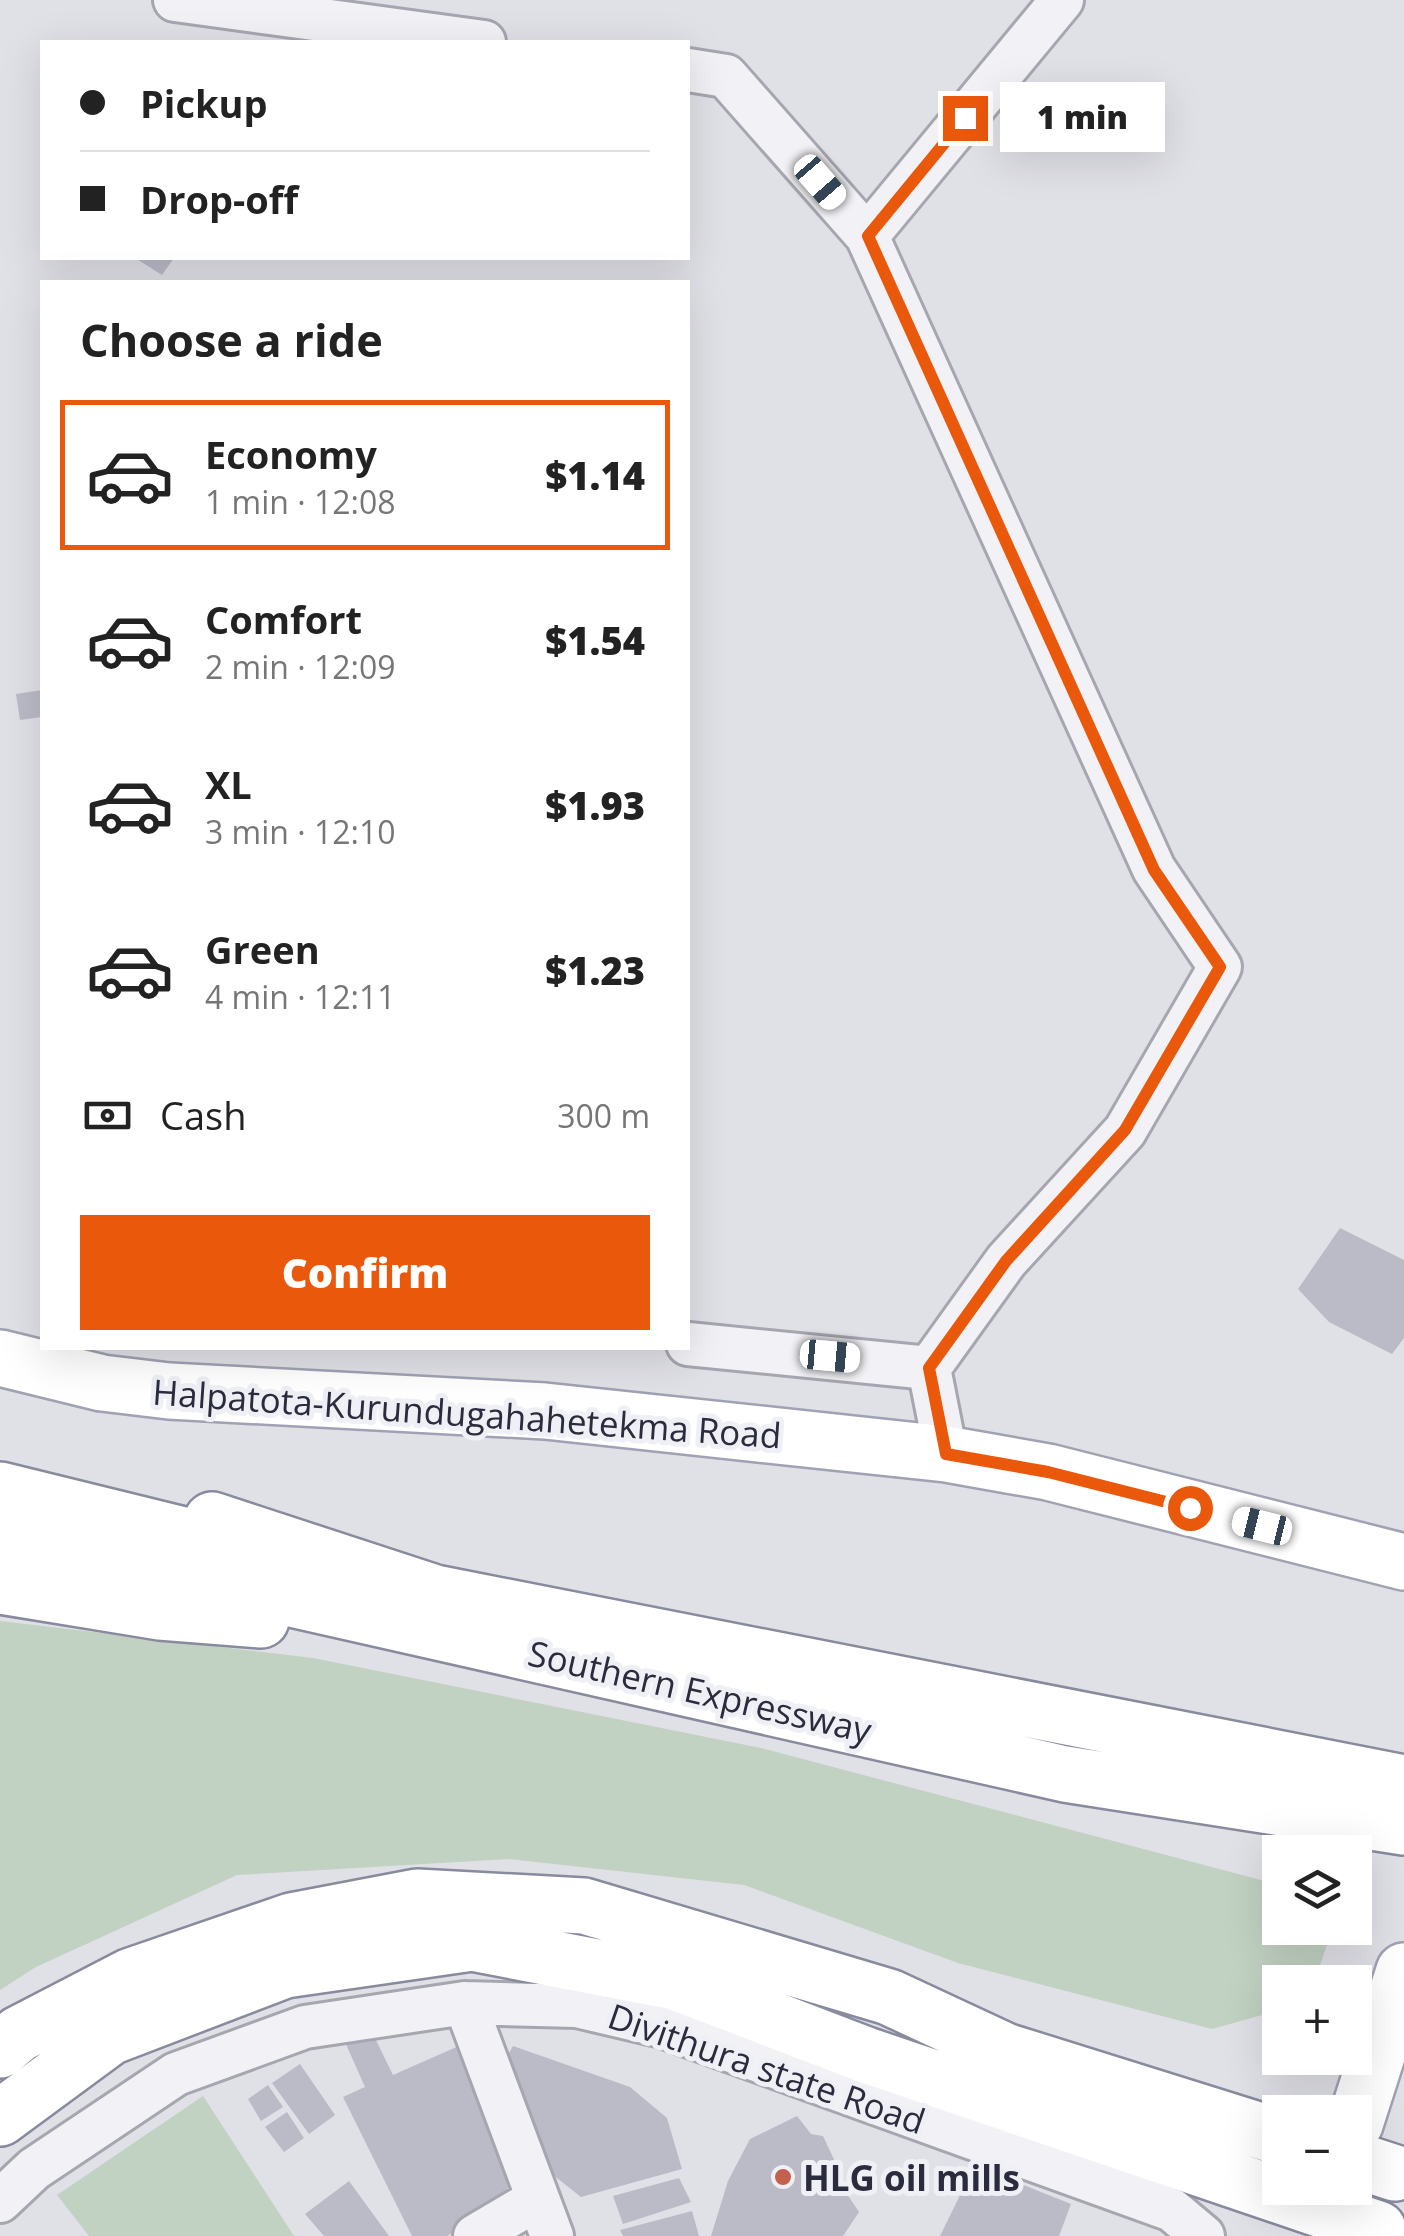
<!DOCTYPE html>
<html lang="en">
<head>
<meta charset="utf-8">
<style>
	:root { --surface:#fff; --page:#f2f2f2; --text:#222; --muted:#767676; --line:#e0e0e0; --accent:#ea580c }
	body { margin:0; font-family:"Open Sans",sans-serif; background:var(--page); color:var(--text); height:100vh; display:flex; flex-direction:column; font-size:38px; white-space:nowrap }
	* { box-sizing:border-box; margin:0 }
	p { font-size:32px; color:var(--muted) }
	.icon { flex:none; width:55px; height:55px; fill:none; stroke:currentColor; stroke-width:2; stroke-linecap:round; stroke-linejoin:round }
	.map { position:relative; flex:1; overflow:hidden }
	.drawer { position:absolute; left:40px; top:280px; width:650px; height:1070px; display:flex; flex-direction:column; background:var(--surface); border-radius:0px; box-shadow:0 10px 40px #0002 }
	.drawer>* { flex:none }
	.guide { position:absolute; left:40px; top:40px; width:650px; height:220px; border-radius:0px; box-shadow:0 10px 40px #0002; display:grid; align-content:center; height:220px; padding:0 40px; background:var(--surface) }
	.buttons { position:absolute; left:1262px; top:1835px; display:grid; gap:20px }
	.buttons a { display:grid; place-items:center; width:110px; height:110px; border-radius:0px; background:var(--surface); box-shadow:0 10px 40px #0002; font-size:50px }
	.end { position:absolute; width:45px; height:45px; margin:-22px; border:12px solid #ea580c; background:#fff; box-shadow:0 0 0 5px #fff }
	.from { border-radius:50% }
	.bubble { position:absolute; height:70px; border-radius:0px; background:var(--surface); box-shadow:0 10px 40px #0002; font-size:32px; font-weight:800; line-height:70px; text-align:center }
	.car { position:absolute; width:30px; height:60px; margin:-30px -15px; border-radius:12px; box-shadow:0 0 8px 2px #0007; background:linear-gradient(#fff 24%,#345 0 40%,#fff 0 76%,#345 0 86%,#fff 0) }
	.guide b { display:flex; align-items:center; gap:35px; height:95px; font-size:38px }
	.guide b+b { border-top:2px solid var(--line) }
	.guide i { width:25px; height:25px; background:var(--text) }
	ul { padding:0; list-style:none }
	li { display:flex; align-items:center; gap:30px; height:150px; margin:0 20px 15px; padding:0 20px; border:5px solid transparent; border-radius:0px }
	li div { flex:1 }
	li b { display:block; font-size:38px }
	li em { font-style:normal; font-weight:800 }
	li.on { border-color:var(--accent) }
	li>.icon { width:90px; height:90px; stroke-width:1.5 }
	h2 { padding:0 40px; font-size:45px; line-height:120px }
	.pay { display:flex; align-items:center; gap:25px; height:110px; padding:0 40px; font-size:38px }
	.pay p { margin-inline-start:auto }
	.action { display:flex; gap:20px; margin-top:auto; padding:20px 40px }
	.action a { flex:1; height:115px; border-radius:0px; background:var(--accent); color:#fff; font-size:40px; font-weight:800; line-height:115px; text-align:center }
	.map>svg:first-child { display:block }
	.green { fill:#c1d1c2 }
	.building { fill:#babbc7 }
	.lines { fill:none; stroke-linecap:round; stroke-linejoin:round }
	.minor-casing { stroke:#a6a6b1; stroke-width:48 }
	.primary-casing { stroke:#a0a1b2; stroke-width:60 }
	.motorway-casing { stroke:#888a9d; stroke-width:60 }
	.minor { stroke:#f2f2f6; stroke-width:42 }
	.primary { stroke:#fff; stroke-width:55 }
	.motorway { stroke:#fff; stroke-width:55 }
	.route { stroke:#ea580c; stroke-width:12 }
	.poi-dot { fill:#c3604e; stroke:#eff0f5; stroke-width:4 }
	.labels { text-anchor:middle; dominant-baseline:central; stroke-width:10; stroke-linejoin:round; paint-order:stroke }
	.street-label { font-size:35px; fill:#2a2b3d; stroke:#eff0f5 }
	.poi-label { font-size:35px; font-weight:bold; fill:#2a2b3d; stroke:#eff0f5; text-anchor:start }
</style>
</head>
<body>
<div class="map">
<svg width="1404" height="2236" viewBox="0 0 1404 2236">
	<rect width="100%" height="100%" fill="#e0e0e7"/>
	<path class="green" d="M0 1621 313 1658 761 1748 1280 1885V1928H1333L1314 1982H1280V2010L1212 2029 958 1963 744 1885 509 1859 237 1875 36 1967 0 1990Z
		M203 2096 294 2236H89L57 2195Z"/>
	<path class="building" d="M135 258H174L162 275Z
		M42 690V717L20 720 16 694Z
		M1340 1228 1404 1260V1338L1392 1354 1329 1322 1298 1289Z
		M371 2030 393 2075 461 2045 515 2174 498 2206 447 2236H412L343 2097 365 2087 345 2042Z
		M513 2046 630 2087 667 2118 682 2169 581 2197 543 2167 498 2072Z
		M300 2064 335 2115 309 2134 272 2083Z
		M268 2085 283 2107 261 2121 248 2099Z
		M287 2112 304 2138 284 2152 265 2127Z
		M797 2116 811 2134 823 2136 838 2168 833 2173 859 2212 843 2236H711L728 2181 750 2139Z
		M679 2178 691 2202 623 2224 613 2196Z
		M349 2181 389 2236H324L305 2214Z
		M1016 2182 1071 2204 1059 2236H940L963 2189Z
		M692 2211 699 2236H623L620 2230Z"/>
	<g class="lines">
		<defs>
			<path id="minor" d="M175 0 484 42
				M688 70 726 76 867 236 1154 869 1220 967 1125 1131 1006 1261 929 1368 946 1454
				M867 236 1062 0
				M688 1344 929 1368
				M465 2003 552 2236
				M0 2201 34 2169 176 2074 305 2027 465 2003 577 2006 662 2026 1172 2210 1203 2236
				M475 2236 536 2200"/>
			<path id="primary" d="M0 1358 102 1383 169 1391 545 1411 946 1454 1048 1472 1404 1562
				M1355 2124 1404 1971"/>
			<path id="motorway" d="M0 1490 244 1550
				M212 1520 438 1594
				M0 1533 1065 1774 1404 1827
				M0 1586 160 1612 261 1620
				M435 1593 1404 1783
				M0 2050 19 2034 131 1976 291 1921 417 1897 584 1906 889 1997 1005 2051 1280 2137
				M0 2118 110 2037 285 1970 472 1943 675 1982 866 2055 1378 2229
				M1355 2160 1395 2173"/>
		</defs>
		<use href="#minor" class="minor-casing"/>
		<use href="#primary" class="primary-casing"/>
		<use href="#motorway" class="motorway-casing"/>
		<use href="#minor" class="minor"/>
		<use href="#primary" class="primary"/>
		<use href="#motorway" class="motorway"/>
	</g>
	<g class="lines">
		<path class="route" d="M965 118 868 236 1154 870 1220 967 1125 1130 1006 1261 929 1368 946 1454 1048 1472 1190 1508"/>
	</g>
	<circle class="poi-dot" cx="783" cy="2177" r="10"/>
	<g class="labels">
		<g class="street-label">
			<text transform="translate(467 1413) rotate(4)">Halpatota-Kurundugahahetekma Road</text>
			<text transform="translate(700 1691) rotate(13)">Southern Expressway</text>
			<text transform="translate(767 2068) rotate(19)">Divithura state Road</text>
		</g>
		<g class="poi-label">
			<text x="803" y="2177">HLG oil mills</text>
		</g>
	</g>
</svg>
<div class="buttons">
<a><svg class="icon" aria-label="layers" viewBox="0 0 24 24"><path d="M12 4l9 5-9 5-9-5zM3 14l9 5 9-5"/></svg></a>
<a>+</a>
<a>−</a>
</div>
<i class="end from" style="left:1190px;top:1508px"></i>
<i class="end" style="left:965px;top:118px"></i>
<div class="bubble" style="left:1000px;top:82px;width:165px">1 min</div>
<i class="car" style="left:820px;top:182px;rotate:139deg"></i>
<i class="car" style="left:830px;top:1356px;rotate:95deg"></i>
<i class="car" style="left:1262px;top:1526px;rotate:284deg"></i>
<div class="guide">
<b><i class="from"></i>Pickup</b>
<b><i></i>Drop-off</b>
</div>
<section class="drawer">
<h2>Choose a ride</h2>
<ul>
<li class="on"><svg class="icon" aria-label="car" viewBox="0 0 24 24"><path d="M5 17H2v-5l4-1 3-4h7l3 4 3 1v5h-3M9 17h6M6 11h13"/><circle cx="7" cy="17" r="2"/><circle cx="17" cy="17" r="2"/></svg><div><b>Economy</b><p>1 min · 12:08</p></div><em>$1.14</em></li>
<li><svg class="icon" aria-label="car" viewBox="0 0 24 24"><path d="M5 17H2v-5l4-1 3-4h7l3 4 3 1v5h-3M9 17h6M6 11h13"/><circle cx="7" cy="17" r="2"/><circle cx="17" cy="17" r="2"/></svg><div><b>Comfort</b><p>2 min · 12:09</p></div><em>$1.54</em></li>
<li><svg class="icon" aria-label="car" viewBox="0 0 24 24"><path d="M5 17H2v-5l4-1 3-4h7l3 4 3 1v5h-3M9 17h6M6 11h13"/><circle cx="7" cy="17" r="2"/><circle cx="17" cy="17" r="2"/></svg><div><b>XL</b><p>3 min · 12:10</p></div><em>$1.93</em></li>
<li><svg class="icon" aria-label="car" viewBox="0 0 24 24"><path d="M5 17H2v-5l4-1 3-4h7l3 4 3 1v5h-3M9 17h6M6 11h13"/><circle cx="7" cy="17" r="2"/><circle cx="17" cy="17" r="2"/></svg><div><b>Green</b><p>4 min · 12:11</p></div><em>$1.23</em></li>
</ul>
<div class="pay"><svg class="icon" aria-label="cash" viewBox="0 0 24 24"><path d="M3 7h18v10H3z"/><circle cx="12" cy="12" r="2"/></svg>Cash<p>300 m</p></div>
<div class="action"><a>Confirm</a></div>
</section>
</div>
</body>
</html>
